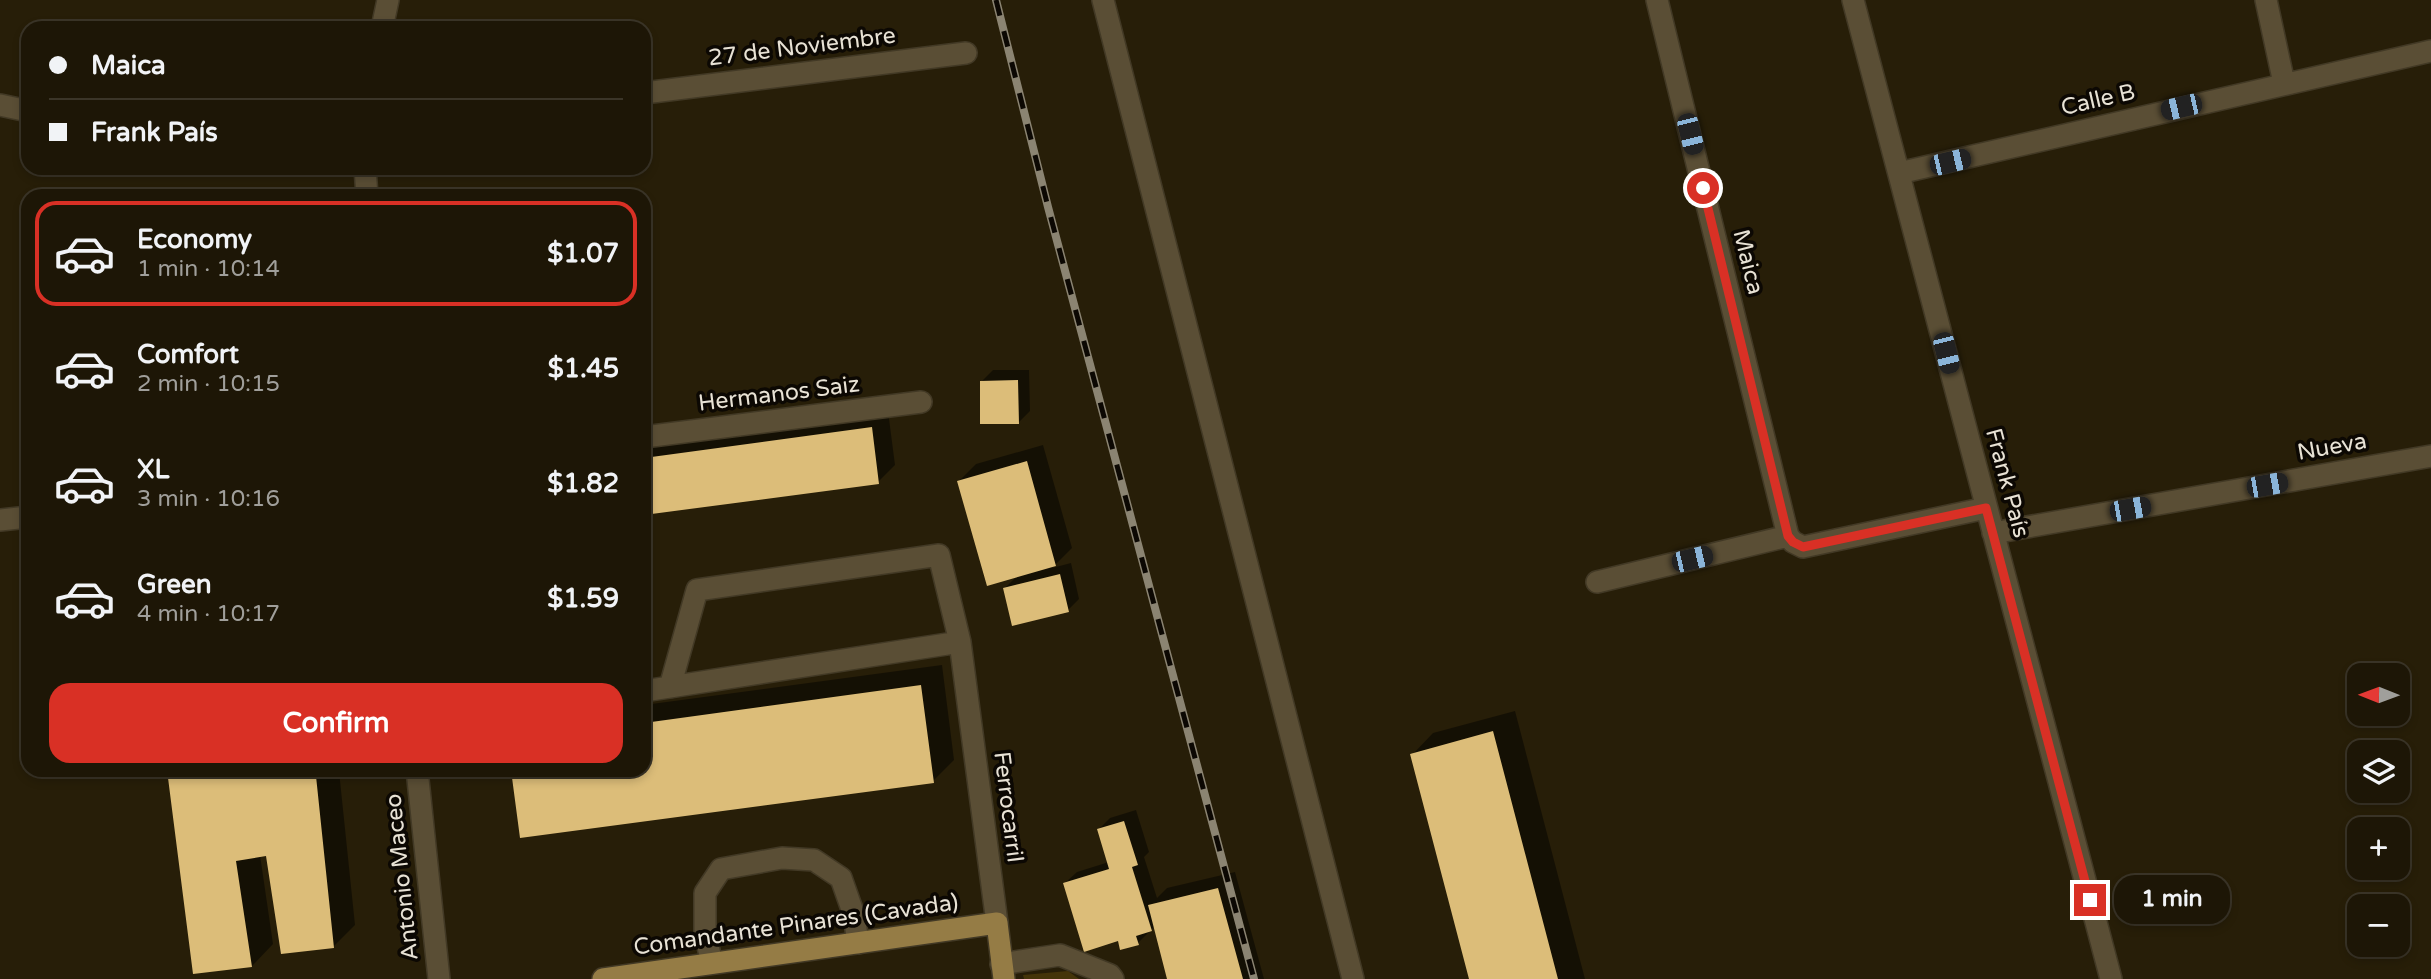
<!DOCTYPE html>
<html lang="en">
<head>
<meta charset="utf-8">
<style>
	:root { --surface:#1d1606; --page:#2a2314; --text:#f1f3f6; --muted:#a09f9b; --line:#3b3528; --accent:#d93025 }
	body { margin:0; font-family:"Varela Round",sans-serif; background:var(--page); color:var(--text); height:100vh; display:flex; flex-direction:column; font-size:26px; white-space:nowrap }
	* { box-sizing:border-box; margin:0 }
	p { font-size:23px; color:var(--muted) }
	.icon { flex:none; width:38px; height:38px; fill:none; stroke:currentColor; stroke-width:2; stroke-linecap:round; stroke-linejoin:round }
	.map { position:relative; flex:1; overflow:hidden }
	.side { position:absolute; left:21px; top:189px; width:630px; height:588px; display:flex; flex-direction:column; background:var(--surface); border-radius:21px; box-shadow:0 4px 10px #0003,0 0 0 2px var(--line) }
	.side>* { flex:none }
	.top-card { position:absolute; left:21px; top:21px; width:630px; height:154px; border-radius:21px; box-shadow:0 4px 10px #0003,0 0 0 2px var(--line); display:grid; align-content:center; height:154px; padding:0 28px; background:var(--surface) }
	.needle { width:46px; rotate:271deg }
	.fabs { position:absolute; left:2347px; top:663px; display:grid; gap:14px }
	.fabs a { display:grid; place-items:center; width:63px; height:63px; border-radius:14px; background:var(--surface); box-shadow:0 4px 10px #0003,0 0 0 2px var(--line); font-size:35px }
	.end { position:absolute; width:32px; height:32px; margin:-16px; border:9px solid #d93025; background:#fff; box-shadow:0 0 0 4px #fff }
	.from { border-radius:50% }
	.bubble { position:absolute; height:49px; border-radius:21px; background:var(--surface); box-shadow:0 4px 10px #0003,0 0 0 2px var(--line); font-size:23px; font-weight:700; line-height:49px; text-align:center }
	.car { position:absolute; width:21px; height:42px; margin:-21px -10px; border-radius:9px; box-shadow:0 0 5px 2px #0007; background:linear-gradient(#222 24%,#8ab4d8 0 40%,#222 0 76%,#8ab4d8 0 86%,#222 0) }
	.top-card b { display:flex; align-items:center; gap:24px; height:66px; font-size:26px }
	.top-card b+b { border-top:2px solid var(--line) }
	.top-card i { width:18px; height:18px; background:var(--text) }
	ul { padding:12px 0 0; list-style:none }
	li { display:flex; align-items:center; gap:21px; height:105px; margin:0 14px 10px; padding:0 14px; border:4px solid transparent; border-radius:21px }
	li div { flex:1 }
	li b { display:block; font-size:26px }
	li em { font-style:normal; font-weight:700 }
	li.on { border-color:var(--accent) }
	li>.icon { width:63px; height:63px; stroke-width:1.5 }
	.primary-button { display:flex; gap:14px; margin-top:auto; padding:14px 28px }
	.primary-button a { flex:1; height:80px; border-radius:21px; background:var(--accent); color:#fff; font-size:28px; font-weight:700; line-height:80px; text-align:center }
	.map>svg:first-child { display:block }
	.green { fill:#443409 }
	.shadow { fill:#0007 }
	.building { fill:#dcbd79 }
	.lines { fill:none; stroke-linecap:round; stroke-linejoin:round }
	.minor-casing { stroke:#423925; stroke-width:24 }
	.major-casing { stroke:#423925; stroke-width:24 }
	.minor { stroke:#5a4e35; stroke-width:21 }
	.major { stroke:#957c45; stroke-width:21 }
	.rail-casing { stroke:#8b8472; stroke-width:8 }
	.rail { stroke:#0c0803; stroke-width:5; stroke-dasharray:16; stroke-linecap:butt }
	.route { stroke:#d93025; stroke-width:9 }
	.labels { text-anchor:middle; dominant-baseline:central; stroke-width:7; stroke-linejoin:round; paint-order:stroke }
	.street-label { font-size:23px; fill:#e8e2d5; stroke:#0c0803 }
</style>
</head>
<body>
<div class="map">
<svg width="2431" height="979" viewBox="0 0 2431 979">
	<rect width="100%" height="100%" fill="#271e08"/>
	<path class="green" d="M1068 971 1079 979H1024L1023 975Z"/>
	<path class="shadow" d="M993 370H1029L1030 411 1018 423 981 382Z
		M888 411 895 465 878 482 644 513V444Z
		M1043 445 1072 548 1052 568 1071 563 1079 599 1068 610 1005 588 1017 576 959 481 976 464Z
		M942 665 954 760 933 781 513 770H644V705Z
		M1515 711 1585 979H1471L1412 755 1433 733Z
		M169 770H342L339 771 355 925 334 946 268 854 260 855 273 944 252 966Z
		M1136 810 1149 852 1144 857 1157 898 1167 888 1235 872 1264 979H1169L1155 926 1138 943 1121 948 1119 939 1065 883 1077 872 1109 862 1099 829 1110 818Z"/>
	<path class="building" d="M1018 380 1019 424H980V381Z
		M872 427 879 484 644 515V458Z
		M1027 461 1056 566 987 586 957 481Z
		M1060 574 1069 612 1012 626 1003 588Z
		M921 685 934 783 520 838 511 770H644V723Z
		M1493 731 1558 979H1469L1410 754Z
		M167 770H344L316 776 334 948 281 954 266 856 236 861 252 967 193 974Z
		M1124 821 1138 865 1132 867 1152 931 1136 936 1139 945 1120 950 1118 941 1084 952 1063 883 1109 869 1097 829Z
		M1218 888 1243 979H1167L1148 905Z"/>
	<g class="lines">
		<defs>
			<path id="minor" d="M1103 0 1353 979
				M1657 0 1788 536
				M1853 0 2111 979
				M2266 0 2284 83
				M382 28 388 0
				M644 93 966 53
				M0 105 28 111
				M365 168 367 196
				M1899 173 2431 51
				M644 437 921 402
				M0 520 28 517
				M1993 533 2431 456
				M1788 536 1793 542 1803 547 1986 508
				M1597 582 1788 536
				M670 687 697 590 939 555 960 642 997 923
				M644 691 960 642
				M417 770 439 979
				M712 963 705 934V893L721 869 782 858 814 860 841 878 854 915 858 943
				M1001 964 1060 955 1110 975 1113 979"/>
			<path id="major" d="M603 979 997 923 1004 979"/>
		</defs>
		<use href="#minor" class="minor-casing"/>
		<use href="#major" class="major-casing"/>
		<use href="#minor" class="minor"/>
		<use href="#major" class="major"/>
		<defs>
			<path id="rail" d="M996 0 1048 207 1254 979"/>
		</defs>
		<use href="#rail" class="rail-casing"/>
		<use href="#rail" class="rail"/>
	</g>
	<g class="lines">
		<path class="route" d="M1703 188 1788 536 1793 542 1803 547 1986 508 2090 900"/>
	</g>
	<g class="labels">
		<g class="street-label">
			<text transform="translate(802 47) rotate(-7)">27 de Noviembre</text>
			<text transform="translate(2098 100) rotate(-13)">Calle B</text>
			<text transform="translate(1748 262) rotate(76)">Maica</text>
			<text transform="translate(779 394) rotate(-7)">Hermanos Saiz</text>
			<text transform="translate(2332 447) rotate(-10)">Nueva</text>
			<text transform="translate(2007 483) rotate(75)">Frank País</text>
			<text transform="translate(1008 807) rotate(83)">Ferrocarril</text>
			<text transform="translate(402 877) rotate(-96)">Antonio Maceo</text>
			<text transform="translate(796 925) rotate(-8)">Comandante Pinares (Cavada)</text>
		</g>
	</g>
</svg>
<div class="fabs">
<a><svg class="needle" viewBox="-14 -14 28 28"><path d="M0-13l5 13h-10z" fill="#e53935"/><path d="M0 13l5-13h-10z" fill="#a09f9b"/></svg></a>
<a><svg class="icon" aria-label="layers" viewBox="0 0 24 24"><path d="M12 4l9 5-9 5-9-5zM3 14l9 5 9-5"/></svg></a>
<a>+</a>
<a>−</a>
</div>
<i class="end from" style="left:1703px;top:188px"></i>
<i class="end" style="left:2090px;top:900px"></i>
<div class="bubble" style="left:2114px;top:875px;width:116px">1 min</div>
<i class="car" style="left:2181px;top:107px;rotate:257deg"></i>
<i class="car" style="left:1690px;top:134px;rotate:166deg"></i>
<i class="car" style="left:1950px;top:162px;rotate:77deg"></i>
<i class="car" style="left:1946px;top:353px;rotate:166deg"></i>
<i class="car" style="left:2267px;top:485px;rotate:80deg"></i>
<i class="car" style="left:2130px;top:509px;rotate:80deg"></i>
<i class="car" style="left:1692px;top:559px;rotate:77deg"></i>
<div class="top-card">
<b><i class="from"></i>Maica</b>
<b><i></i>Frank País</b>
</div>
<section class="side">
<ul>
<li class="on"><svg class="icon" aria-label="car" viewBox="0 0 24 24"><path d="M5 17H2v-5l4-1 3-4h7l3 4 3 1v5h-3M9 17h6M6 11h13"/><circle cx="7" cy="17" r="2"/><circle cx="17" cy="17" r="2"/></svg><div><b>Economy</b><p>1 min · 10:14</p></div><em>$1.07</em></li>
<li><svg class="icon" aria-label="car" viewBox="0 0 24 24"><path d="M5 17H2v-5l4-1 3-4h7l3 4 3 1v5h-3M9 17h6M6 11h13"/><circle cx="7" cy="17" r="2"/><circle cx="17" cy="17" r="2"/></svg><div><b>Comfort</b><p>2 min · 10:15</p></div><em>$1.45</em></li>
<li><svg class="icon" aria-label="car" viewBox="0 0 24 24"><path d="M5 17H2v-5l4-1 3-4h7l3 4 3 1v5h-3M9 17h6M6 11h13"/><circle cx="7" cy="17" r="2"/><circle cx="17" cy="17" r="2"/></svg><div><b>XL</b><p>3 min · 10:16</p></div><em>$1.82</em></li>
<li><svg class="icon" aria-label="car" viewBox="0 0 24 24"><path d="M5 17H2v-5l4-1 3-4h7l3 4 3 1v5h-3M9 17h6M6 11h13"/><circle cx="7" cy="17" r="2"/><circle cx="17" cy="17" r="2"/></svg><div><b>Green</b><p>4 min · 10:17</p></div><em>$1.59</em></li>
</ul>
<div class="primary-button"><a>Confirm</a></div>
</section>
</div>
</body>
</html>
